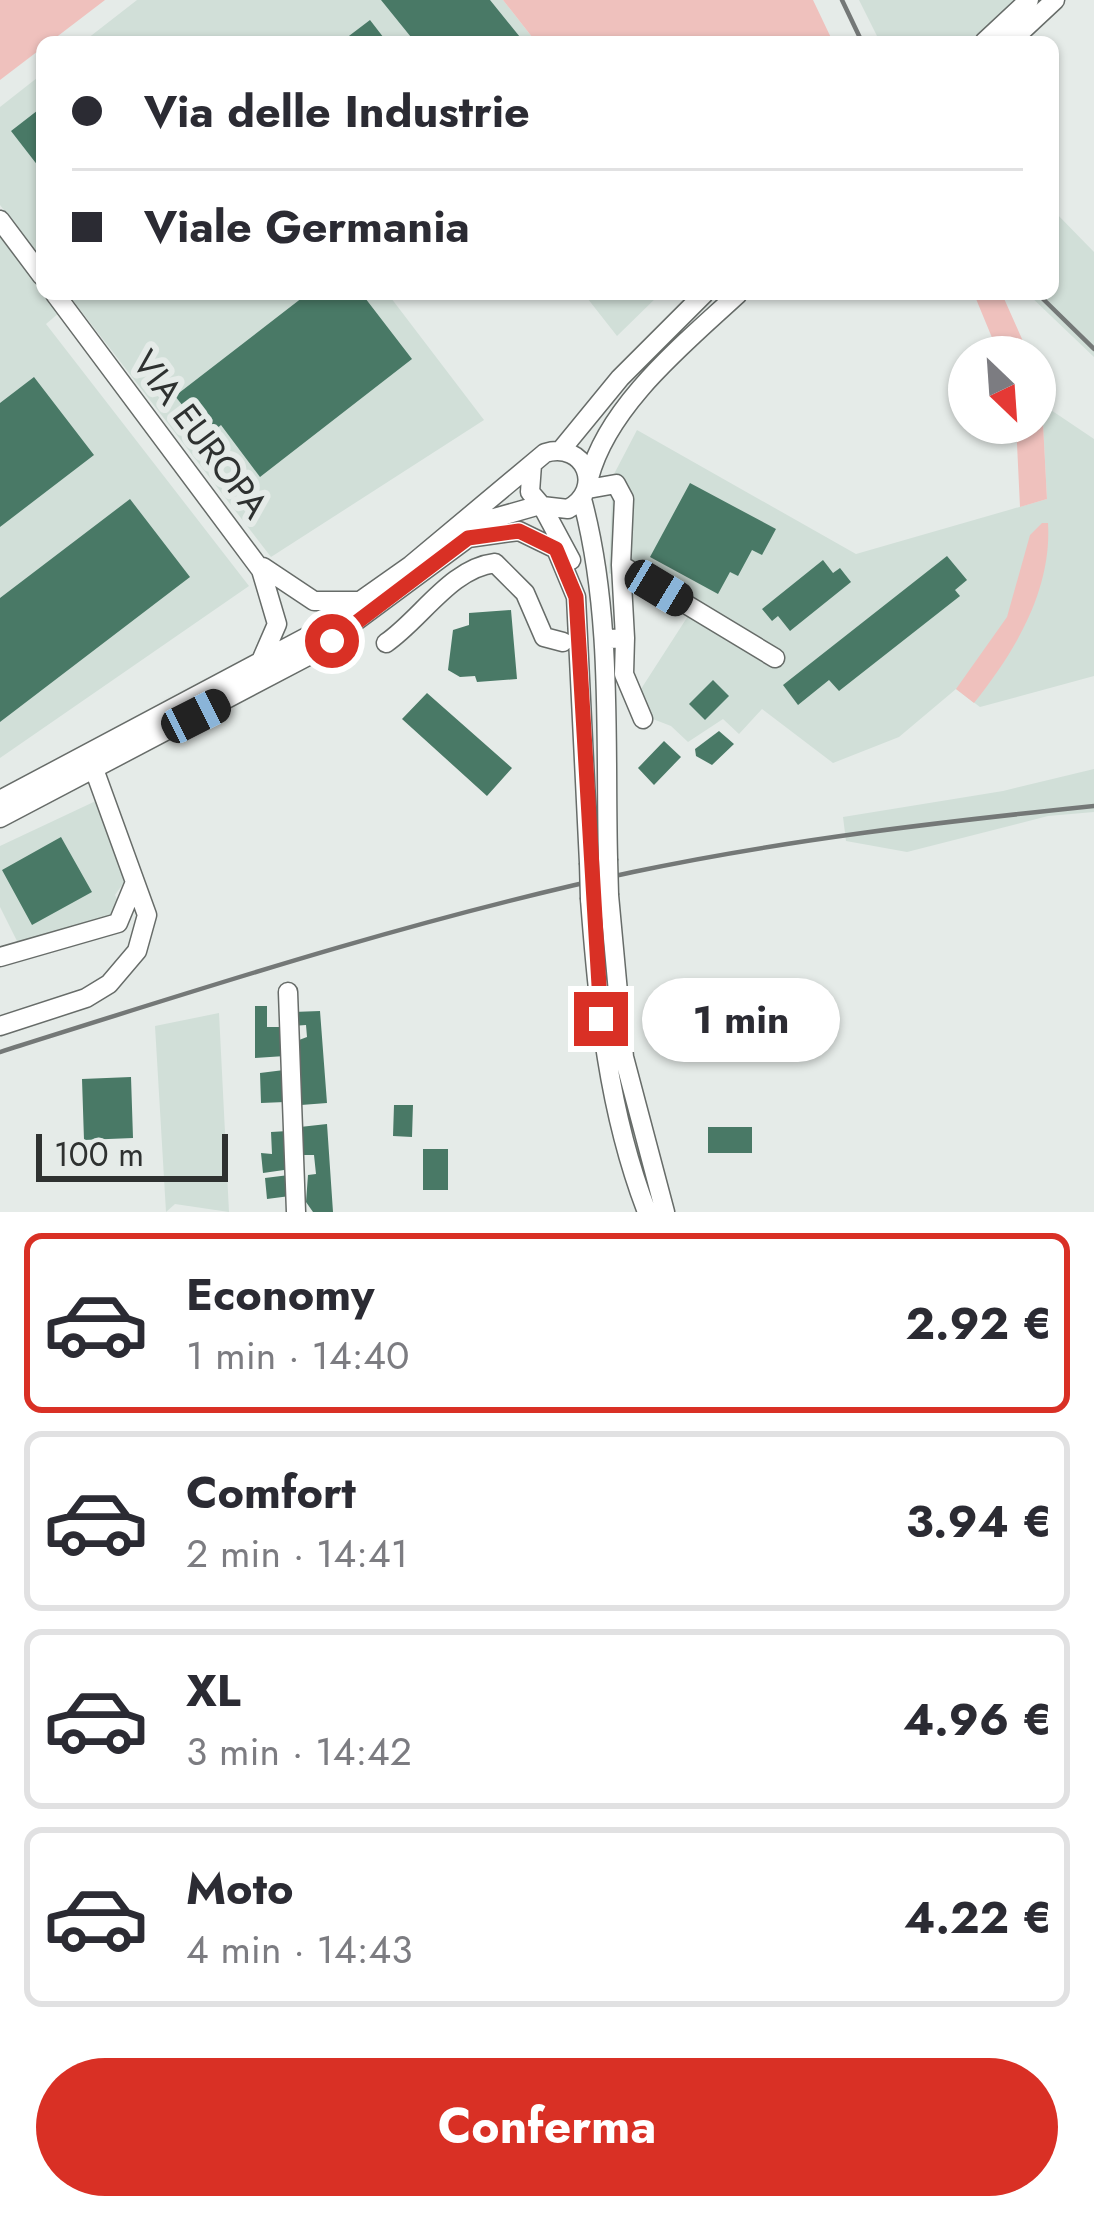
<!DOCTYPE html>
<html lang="it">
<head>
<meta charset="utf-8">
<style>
	:root { --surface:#fff; --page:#f2f2f3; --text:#2b2b33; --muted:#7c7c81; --line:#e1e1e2; --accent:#d93025 }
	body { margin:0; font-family:Jost,sans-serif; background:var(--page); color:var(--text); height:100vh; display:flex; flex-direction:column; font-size:45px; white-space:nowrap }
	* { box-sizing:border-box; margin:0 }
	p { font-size:39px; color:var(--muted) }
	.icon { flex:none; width:66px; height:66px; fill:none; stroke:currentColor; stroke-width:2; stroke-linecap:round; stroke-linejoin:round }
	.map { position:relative; height:1212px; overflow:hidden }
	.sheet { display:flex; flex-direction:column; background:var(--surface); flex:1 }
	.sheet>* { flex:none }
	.banner { position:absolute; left:36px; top:36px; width:1023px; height:264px; border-radius:18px; box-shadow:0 3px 9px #0004; display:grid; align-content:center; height:264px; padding:0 36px; background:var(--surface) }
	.needle { width:78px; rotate:155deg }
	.tools { position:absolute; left:948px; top:336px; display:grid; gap:24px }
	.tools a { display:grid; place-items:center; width:108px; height:108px; border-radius:50%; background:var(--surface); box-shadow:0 3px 9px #0004; font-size:60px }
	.scale { position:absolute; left:36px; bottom:30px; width:192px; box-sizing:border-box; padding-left:12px; border:6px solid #2e3130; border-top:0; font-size:33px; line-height:42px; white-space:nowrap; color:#2e3130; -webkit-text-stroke:9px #e5ebe8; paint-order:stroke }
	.end { position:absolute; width:54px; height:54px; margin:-27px; border:15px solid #d93025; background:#fff; box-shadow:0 0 0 6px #fff }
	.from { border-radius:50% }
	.bubble { position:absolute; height:84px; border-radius:42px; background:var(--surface); box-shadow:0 3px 9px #0004; font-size:39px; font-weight:700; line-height:84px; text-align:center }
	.car { position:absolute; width:36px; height:72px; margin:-36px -18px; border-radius:15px; box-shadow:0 0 9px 3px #0007; background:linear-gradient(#222 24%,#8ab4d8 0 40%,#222 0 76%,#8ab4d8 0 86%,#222 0) }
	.banner b { display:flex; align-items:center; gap:42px; height:114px; font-size:45px }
	.banner b+b { border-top:3px solid var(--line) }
	.banner i { width:30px; height:30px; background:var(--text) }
	ul { padding:21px 0 0; list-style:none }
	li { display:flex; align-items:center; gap:36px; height:180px; margin:0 24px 18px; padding:0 12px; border:6px solid var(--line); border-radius:18px }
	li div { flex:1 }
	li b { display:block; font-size:45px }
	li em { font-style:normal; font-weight:700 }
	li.selected { border-color:var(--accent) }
	li>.icon { width:108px; height:108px; stroke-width:1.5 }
	.primary-button { display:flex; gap:24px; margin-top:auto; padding:24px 36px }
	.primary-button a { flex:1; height:138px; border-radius:72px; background:var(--accent); color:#fff; font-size:48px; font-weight:700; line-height:138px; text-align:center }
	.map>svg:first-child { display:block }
	.built { fill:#d1dfd8 }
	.green { fill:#efc1bd }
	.building { fill:#497966 }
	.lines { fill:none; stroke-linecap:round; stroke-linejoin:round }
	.minor-casing { stroke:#676c69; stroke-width:21 }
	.minor { stroke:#fff; stroke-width:18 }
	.rail { stroke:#747877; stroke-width:4.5 }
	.minor-bridge-casing { stroke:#676c69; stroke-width:21; stroke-linecap:butt }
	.minor-bridge { stroke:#fff; stroke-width:18 }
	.route { stroke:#d93025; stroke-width:15 }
	.labels { text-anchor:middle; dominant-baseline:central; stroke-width:12; stroke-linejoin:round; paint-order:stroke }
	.street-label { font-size:36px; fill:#2e3130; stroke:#e5ebe8 }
</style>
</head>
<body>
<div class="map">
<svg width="1094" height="1212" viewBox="0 0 1094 1212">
	<rect width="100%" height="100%" fill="#e5ebe8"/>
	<path class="built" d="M137 0H503L536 42H83Z
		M859 0H1017L968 42H880Z
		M42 74V261L0 205V107Z
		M1053 210 1094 252V357L1028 294H1053Z
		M0 237 60 312 46 324 249 586 0 758Z
		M68 294H388L484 420 271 557Z
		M584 294H660L617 336Z
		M1042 404 1094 439V676L980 707 956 689 899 737 833 763 762 709 739 734 723 719 688 742 671 726 645 716 641 689 688 616 609 573 613 476 637 430 856 554 1047 499Z
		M1094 769V812L1048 816 907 852 846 841 843 817 1003 791Z
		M100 799 127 878 115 895 122 909 116 921 19 945 0 907V846Z
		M219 1013 229 1212 175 1204 166 1212 155 1026Z"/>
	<path class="green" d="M0 0H105L50 42H42V48L0 80Z
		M503 0H813L833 42H536Z
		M974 294H1002L1030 357H1000Z
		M1035 399 1042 404 1047 499 1020 507 1016 423H1035Z
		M1042 523H1048C1052 590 1015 652 974 703L956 689 1007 617 1030 535Z"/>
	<path class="building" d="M381 0H490L524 42H415Z
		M370 20 387 42H341Z
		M42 107V171L11 131Z
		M307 294H362L412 359 260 477 221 425 207 436 175 396Z
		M34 377 94 455 0 527V403Z
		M690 483 776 529 762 555 752 550 738 576 730 572 718 594 650 557Z
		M130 499 190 577 0 722V598Z
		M947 556 967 580 955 590 960 596 839 691 829 680 798 705 783 685Z
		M823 560 833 573 840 568 851 582 790 631 778 616 772 621 762 609Z
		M511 610 517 679 477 682 475 676 460 677 448 670 453 630 469 625V613Z
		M713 680 729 696 705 720 689 704Z
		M427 693 512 768 487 796 402 719Z
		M719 731 734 744 712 765 696 756 695 749Z
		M664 741 681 757 654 785 638 768Z
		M61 837 92 892 32 925 2 870Z
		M255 1006H267V1027H284L285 1056 255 1058Z
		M320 1011 327 1103 301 1105 299 1040 307 1037 306 1025 292 1026 293 1012Z
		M284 1070 285 1102 261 1103 260 1073Z
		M131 1077 133 1138 84 1140 82 1079Z
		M394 1105H413L412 1137 393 1136Z
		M327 1124 333 1212H313L306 1202 308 1175 316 1174 314 1155H302L300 1127Z
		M708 1127H752V1153H708Z
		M288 1131 291 1169 263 1173 261 1153 272 1154 271 1132Z
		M423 1149H448V1190H423Z
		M289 1175 290 1196 267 1199 265 1178Z"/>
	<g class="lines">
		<defs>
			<path id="minor" d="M984 42 1029 0
				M1010 42 1055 0
				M0 220 42 276
				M55 294 261 570 277 624 260 663
				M561 450 620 378 704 294
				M589 478C608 405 684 344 738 294
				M588 489 616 484 624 499 621 565 775 658
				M582 499C613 614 605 741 608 859
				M542 506 571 560
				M471 534 487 520 540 505
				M263 567 314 601H357
				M625 638 624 674 643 719
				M610 639 625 638 621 565
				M386 643C421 619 451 568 495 563L525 593 544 637 563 642
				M0 800 316 632 411 565 545 453C585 441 605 489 568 509L542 506 530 492 532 464
				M0 818 310 655 468 538 519 531 556 549 576 597 589 863
				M609 895 624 1057 665 1212
				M590 899C598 1006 608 1111 647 1212
				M0 957 118 923 135 882
				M288 992 296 1212
				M0 1026 86 998 109 984 137 951 147 915 94 769"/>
		</defs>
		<use href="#minor" class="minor-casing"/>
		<use href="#minor" class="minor"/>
		<path class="rail" d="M842 0 862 42
			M1038 294 1094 349
			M0 1052C209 986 418 918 633 872 784 840 940 822 1094 806"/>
		<defs>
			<path id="minor-bridge" d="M608 859 609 895
				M589 863 590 899"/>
		</defs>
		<use href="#minor-bridge" class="minor-bridge-casing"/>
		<use href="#minor-bridge" class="minor-bridge"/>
	</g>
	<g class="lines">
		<path class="route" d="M332 641 468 538 519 531 556 549 576 597 601 1019"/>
	</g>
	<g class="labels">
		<g class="street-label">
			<text transform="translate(201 434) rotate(53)">VIA EUROPA</text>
		</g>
	</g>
</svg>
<div class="tools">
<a><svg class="needle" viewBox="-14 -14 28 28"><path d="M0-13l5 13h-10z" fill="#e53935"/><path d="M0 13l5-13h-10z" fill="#7c7c81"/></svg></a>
</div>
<div class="scale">100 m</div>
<i class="end from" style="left:332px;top:641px"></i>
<i class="end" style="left:601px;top:1019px"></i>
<div class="bubble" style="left:642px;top:978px;width:198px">1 min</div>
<i class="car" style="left:659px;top:588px;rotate:121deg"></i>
<i class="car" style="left:196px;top:716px;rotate:63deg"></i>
<div class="banner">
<b><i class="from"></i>Via delle Industrie</b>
<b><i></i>Viale Germania</b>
</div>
</div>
<section class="sheet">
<ul>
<li class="selected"><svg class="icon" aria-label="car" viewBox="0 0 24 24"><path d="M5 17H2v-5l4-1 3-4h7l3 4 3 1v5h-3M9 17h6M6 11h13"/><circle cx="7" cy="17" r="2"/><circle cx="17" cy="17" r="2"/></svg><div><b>Economy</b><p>1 min · 14:40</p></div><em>2.92 €</em></li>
<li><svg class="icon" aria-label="car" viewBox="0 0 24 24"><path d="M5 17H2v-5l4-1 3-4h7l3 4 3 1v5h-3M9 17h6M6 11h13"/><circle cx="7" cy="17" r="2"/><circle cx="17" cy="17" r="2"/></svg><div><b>Comfort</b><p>2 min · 14:41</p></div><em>3.94 €</em></li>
<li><svg class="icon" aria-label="car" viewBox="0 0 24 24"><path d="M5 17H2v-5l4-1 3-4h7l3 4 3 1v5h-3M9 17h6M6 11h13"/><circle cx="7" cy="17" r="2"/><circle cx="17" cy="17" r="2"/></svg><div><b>XL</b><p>3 min · 14:42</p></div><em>4.96 €</em></li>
<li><svg class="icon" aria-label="car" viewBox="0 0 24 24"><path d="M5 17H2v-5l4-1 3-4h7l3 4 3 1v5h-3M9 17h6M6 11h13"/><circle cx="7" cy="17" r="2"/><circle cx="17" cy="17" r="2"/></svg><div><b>Moto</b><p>4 min · 14:43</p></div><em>4.22 €</em></li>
</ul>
<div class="primary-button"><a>Conferma</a></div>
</section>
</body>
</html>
